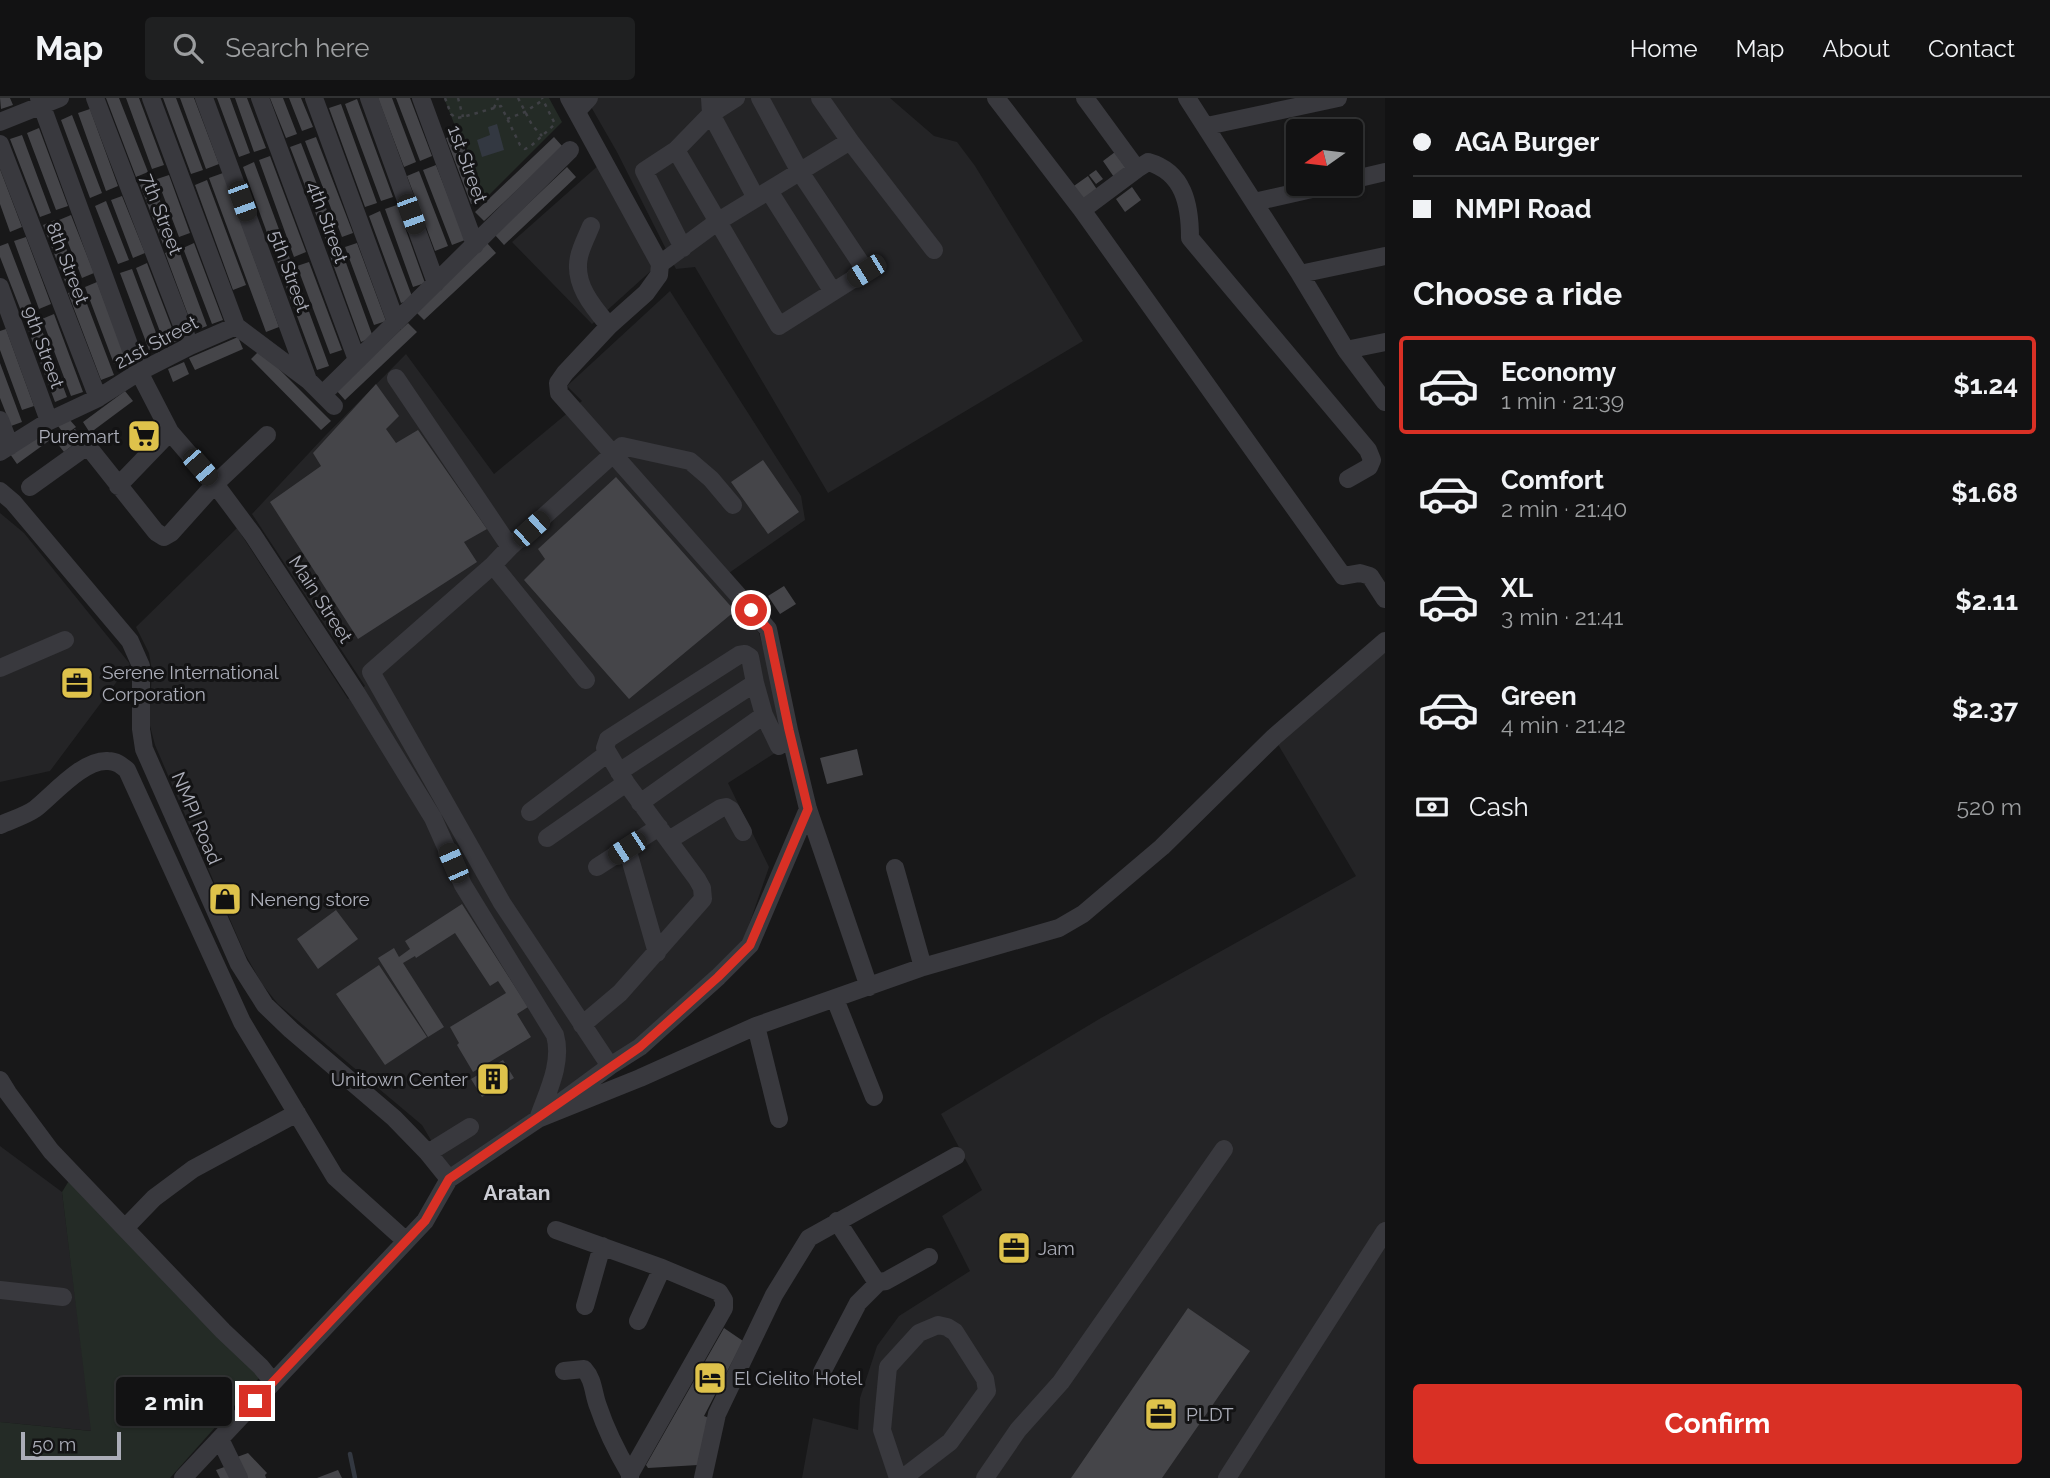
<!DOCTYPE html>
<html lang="en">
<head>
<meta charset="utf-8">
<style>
	:root { --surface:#121213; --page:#1f2021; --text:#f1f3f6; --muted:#9c9ea0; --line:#313233; --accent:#d93025 }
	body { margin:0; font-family:Raleway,sans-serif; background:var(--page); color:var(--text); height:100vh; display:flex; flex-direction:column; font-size:26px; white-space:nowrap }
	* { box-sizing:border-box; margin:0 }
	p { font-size:23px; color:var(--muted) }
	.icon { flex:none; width:38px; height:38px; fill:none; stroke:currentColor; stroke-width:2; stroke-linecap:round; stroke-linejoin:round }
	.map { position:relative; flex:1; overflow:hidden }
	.side { display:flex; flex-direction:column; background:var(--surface); width:665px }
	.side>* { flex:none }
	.top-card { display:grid; align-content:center; height:154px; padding:0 28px; background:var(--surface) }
	.needle { width:46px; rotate:256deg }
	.tools { position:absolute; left:1286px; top:21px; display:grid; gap:14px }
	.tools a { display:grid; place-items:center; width:77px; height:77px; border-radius:7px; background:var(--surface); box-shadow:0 2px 5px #0004,0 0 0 2px var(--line); font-size:35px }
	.scale { position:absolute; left:21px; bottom:18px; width:100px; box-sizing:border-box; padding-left:7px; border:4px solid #abadb8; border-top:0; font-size:19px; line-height:24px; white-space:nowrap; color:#abadb8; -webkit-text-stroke:5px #131314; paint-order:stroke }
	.end { position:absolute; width:32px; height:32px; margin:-16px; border:9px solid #d93025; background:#fff; box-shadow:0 0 0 4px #fff }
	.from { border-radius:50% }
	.bubble { position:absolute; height:49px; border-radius:7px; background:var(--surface); box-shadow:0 2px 5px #0004,0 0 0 2px var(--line); font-size:23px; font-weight:700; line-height:49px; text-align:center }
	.car { position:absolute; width:21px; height:42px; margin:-21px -10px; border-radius:9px; box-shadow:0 0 5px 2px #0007; background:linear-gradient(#222 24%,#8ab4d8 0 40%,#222 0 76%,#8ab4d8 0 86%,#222 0) }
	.top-card b { display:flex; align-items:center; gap:24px; height:66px; font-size:26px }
	.top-card b+b { border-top:2px solid var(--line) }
	.top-card i { width:18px; height:18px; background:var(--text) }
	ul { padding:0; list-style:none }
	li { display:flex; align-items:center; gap:21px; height:98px; margin:0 14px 10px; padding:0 14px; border:4px solid transparent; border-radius:7px }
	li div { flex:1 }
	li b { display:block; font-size:26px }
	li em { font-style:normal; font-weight:700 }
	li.selected { border-color:var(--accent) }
	li>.icon { width:63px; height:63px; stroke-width:1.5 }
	h2 { padding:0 28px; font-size:32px; line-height:84px }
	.pay { display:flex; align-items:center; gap:18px; height:77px; padding:0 28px; font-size:26px }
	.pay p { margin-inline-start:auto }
	.button { display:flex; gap:14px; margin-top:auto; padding:14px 28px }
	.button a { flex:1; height:80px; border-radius:7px; background:var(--accent); color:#fff; font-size:28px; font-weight:700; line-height:80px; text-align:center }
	header { display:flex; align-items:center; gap:42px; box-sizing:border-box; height:98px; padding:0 35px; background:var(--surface); border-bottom:2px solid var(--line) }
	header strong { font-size:33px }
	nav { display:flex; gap:38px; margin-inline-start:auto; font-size:24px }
	.search { width:490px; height:63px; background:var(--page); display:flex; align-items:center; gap:18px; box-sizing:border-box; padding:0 24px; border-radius:7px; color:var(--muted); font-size:26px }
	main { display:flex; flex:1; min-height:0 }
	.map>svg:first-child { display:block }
	.built { fill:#242426 }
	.green { fill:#242b26 }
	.water { fill:#333841 }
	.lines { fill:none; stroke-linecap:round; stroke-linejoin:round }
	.stream { stroke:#333841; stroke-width:4.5 }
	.building { fill:#454549 }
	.path { stroke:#3f4045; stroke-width:2.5; stroke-dasharray:3.5 5; stroke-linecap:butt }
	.minor { stroke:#39393e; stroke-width:18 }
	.route { stroke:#d93025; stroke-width:9 }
	.labels { text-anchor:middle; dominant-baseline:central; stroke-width:6; stroke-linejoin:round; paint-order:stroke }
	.street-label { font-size:19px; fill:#abadb8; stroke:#131314 }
	.poi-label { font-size:19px; fill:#abadb8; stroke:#131314; text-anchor:start }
	.neighbourhood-label { font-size:21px; font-weight:bold; fill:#cccdd4; stroke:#131314 }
</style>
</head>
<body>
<header>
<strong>Map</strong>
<div class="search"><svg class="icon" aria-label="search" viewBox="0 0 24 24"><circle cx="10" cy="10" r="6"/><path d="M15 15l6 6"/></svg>Search here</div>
<nav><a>Home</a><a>Map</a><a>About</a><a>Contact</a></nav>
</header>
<main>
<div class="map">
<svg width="1385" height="1380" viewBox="0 0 1385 1380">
	<rect width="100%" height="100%" fill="#181819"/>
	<path class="built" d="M586 0H890L934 38 957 44 975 68 1083 243 828 395 695 169 676 171 617 54Z
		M600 66 653 171 592 226 512 144Z
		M670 193 801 398 805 422 716 484 759 535 789 646 728 685 769 769 743 844 631 948 448 1071 422 1027 278 906 262 886 244 854 155 647 149 624 152 573 149 555 136 529 237 430 348 601 365 588 252 416 324 339 406 256 494 376 582 303 567 288Z
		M0 415 24 435 130 566 50 673 0 684Z
		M1385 546V1380H802L813 1320 858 1332 860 1300 877 1248 899 1218 970 1173 942 1118 982 1092 941 1016 1101 920 1356 778 1276 643Z
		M0 1048 62 1094 92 1333 0 1324Z"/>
	<path class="green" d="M444 0H549L562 24 485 101 458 27 455 28Z
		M70 1081 260 1279 170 1380H0V1324L91 1333 62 1094Z"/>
	<path class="water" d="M497 26 504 52 482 59 477 42 490 37 488 29Z"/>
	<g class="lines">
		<path class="stream" d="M350 1356 355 1380"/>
	</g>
	<path class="building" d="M0 0H10L13 7 1 11Z
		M106 0H119L148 74 136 79Z
		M126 0H139L164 67 152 71Z
		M163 0H176L203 72 191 76Z
		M180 0H194L219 66 206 71Z
		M217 0H230L250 55 239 59Z
		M235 0H247L266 50 254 54Z
		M270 0H283L297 36 286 40Z
		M289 0H301L313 29 302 33Z
		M378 0H392L416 64 404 69Z
		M396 0H410L432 58 420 63Z
		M357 1 393 99 381 103 345 6Z
		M341 6 377 105 365 109 329 10Z
		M90 11 118 88 106 93 78 15Z
		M72 17 102 95 90 100 61 22Z
		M39 30 68 108 56 112 27 35Z
		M459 36 484 101 471 106 446 40Z
		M22 37 51 115 40 119 10 41Z
		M316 39 353 135 342 139 305 43Z
		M554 39 563 49 484 123 475 114Z
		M301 45 338 141 327 145 290 49Z
		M1115 54 1128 73 1116 82 1103 63Z
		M270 58 306 154 294 159 259 62Z
		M254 64 290 161 278 165 243 69Z
		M436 67 465 142 452 147 423 72Z
		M567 69 576 79 504 147 495 137Z
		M0 71 22 129 10 134 0 106Z
		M1096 72 1103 81 1096 86 1089 77Z
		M419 73 448 148 435 153 407 78Z
		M223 75 279 229 266 234 209 80Z
		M169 77 190 135 179 139 157 81Z
		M1088 78 1100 96 1082 108 1071 90Z
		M152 82 175 141 163 146 140 87Z
		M207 82 246 187 233 192 195 87Z
		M1132 89 1141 102 1125 114 1116 101Z
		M122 98 145 155 133 160 111 102Z
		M106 103 129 162 118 166 95 108Z
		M397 107 425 185 413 189 385 111Z
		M380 113 413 201 401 205 369 118Z
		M71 117 94 175 82 180 59 122Z
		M55 122 78 181 66 186 43 127Z
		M26 139 51 206 39 211 14 143Z
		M8 145 34 213 23 218 0 159V148Z
		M194 145 223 222 212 226 183 150Z
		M357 145 386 223 374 227 345 149Z
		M487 145 496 155 424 222 415 213Z
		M178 150 207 228 194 233 165 155Z
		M341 151 373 239 361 244 329 155Z
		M309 164 342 252 330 256 297 168Z
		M147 165 177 243 165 247 136 170Z
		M293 170 329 268 317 272 281 175Z
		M132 171 161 248 149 252 120 175Z
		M97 184 126 261 114 266 85 189Z
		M81 190 114 277 101 282 68 195Z
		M54 216 83 294 71 298 42 221Z
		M38 222 67 299 55 304 26 226Z
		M408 225 417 234 345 302 336 292Z
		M6 231 34 308 22 312 0 252V233Z
		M238 239 243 251 195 272 189 260Z
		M260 252 331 323 321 332 251 261Z
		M184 264 189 276 173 284 168 271Z
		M0 265 22 324 11 328 0 300Z
		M376 286 399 318 386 331 396 345 418 332 487 431 464 444 477 464 358 541 270 404 321 368 313 355Z
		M125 293 133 303 90 335 83 324Z
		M69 321 76 329 65 337 58 328Z
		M75 331 82 340 64 354 57 345Z
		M43 332 50 342 17 366 10 356Z
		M763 362 799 414 768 436 731 384Z
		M616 379 735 513 629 601 524 482 545 461 538 451Z
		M784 488 796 506 780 516 768 498Z
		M857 651 863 677 827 686 820 660Z
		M462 806 528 909 517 916 531 939 473 974 457 947 459 945 450 929 506 895 498 883 490 888 455 835 416 860 415 858 403 865 444 929 428 939 378 860 394 850 399 859 410 851 405 843Z
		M336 812 358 841 318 871 297 841Z
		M379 867 427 939 385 967 336 896Z
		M503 962 514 980 482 999 471 981Z
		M1188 1210 1250 1253 1162 1380H1071Z
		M724 1230 743 1243 704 1318 712 1321 698 1367 648 1370 646 1367Z
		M248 1355 267 1375 265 1377 266 1380H246L237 1359Z
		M227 1368 232 1380H220L216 1372Z
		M338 1372 342 1380H317Z"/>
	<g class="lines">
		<path class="path" d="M445 0 451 16 456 20 463 19 501 8 520 47 525 51 531 48 555 26 542 0
			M458 0 463 19
			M518 0 532 27 542 38
			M494 10 498 0
			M507 21 525 14 543 2"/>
		<path class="minor" d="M39 0 139 274 170 334 215 386 253 437 357 596 433 720 463 787 555 937C563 965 547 995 538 1021
			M95 0 190 248
			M151 0 236 228
			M204 0 308 282
			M260 0 357 262
			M314 0 396 224
			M369 0 436 185
			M421 0 475 147
			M569 0 660 166 659 177 646 195 609 228 565 275 558 285 559 295 768 531 789 632 808 711 869 889
			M710 0 711 16 756 100
			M736 0 711 16 676 52 779 228 866 173 800 74 760 0
			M996 0 1082 112 1343 478 1360 475 1370 478 1385 501
			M1187 0 1300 176 1346 252 1385 304
			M577 13 589 0
			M0 24 60 0
			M1207 28 1338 0
			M850 43 934 152
			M0 46 98 300
			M676 52 644 73 683 150
			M1137 71 1148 64C1184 74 1190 107 1190 140L1368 352 1372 362 1369 369 1348 381
			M1351 82 1385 74
			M769 93 833 194
			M1254 104 1334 86
			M1082 112 1137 71 1085 0
			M591 128C587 138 581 149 579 159 573 186 593 209 609 228
			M660 166 717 124 850 43 820 0
			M1300 176 1385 158
			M0 189 49 323
			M236 228 308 282 334 308
			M1346 252 1385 244
			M396 280 510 449
			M323 296 570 52
			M0 322 10 348
			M0 354 49 323 98 300 139 274 190 248 236 228
			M118 388 170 334
			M30 389 83 351H90L156 434 164 439 171 435 215 386 267 337
			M0 393 13 404 130 543 141 568V631L144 651 239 866 265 907 291 932 394 1020 428 1055 449 1081
			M493 467 586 582
			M0 570 65 542
			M755 585 764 617
			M640 705 764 617 779 648
			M530 714 608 655
			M0 727C11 722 25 718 35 711 53 697 83 661 108 663 116 663 121 667 127 672L242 924 335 1079 406 1143
			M547 740 626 685
			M669 742 721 710 726 709 731 712 743 734
			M627 750 657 855
			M597 769 659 729
			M895 770 923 869
			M835 901 874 999
			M582 927 620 895 703 801 702 790 697 781 626 685 605 650 608 641 739 557 745 556 750 559 755 585 619 674
			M756 928 779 1021
			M610 968 502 805 371 574 493 467 510 449 622 348 690 363 711 381 733 407
			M0 982 8 995 51 1053 223 1233 261 1269 273 1284
			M538 1021 640 980 756 928 923 869 1059 830 1083 816 1162 749 1274 639 1385 543
			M428 1055 470 1029
			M837 1123 874 1180 879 1184 886 1183 929 1159
			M125 1130 154 1100 193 1071 297 1015
			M556 1132 662 1170 719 1194 724 1202V1210L630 1376V1380
			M0 1192 63 1199
			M585 1208 602 1148
			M638 1223 662 1170
			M564 1273 584 1271C594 1282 593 1295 598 1308 606 1332 617 1354 630 1376
			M822 1274 858 1205 879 1184
			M220 1341 239 1380
			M183 1380 425 1123 449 1081 538 1021 610 968 640 949 718 879 750 847 808 711
			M703 1380 717 1316 774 1197 809 1140 956 1058
			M898 1380 882 1332 888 1269 919 1235 938 1227 947 1229 955 1234 985 1281 987 1293 950 1344 903 1380
			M985 1380 1018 1332 1061 1284 1224 1051
			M1227 1380 1385 1133"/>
	</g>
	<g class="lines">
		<path class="route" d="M255 1303 425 1123 449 1081 640 949 718 879 750 847 808 711 789 632 768 531 751 512"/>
	</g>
	<defs>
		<symbol id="supermarket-square" viewBox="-11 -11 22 22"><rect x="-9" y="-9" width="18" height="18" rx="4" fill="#dec24b" stroke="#131314"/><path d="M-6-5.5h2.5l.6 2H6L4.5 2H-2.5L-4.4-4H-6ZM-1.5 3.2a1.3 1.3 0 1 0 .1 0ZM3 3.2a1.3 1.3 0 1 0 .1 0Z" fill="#111"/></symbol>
		<symbol id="office-square" viewBox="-11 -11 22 22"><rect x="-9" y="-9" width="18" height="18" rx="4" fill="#dec24b" stroke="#131314"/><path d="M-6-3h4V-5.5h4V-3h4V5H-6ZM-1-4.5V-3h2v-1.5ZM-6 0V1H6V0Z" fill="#111"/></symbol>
		<symbol id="shop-square" viewBox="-11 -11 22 22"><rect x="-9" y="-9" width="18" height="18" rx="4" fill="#dec24b" stroke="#131314"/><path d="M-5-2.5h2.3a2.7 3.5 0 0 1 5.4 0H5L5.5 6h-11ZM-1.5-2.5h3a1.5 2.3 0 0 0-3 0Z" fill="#111"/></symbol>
		<symbol id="building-square" viewBox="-11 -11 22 22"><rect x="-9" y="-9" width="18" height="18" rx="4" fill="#dec24b" stroke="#131314"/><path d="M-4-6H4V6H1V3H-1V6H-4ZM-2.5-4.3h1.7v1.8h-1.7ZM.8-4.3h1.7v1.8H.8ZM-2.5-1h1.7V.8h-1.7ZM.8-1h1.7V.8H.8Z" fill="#111"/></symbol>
		<symbol id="hotel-square" viewBox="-11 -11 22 22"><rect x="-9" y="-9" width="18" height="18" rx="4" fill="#dec24b" stroke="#131314"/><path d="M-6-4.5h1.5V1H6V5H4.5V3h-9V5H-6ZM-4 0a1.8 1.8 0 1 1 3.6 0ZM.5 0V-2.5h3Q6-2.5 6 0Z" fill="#111"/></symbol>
	</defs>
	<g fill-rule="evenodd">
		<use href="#supermarket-square" x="125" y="319" width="38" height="38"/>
		<use href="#office-square" x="58" y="566" width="38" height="38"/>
		<use href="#shop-square" x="206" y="782" width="38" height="38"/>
		<use href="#building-square" x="474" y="962" width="38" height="38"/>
		<use href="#office-square" x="995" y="1131" width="38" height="38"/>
		<use href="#hotel-square" x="691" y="1261" width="38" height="38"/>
		<use href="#office-square" x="1142" y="1297" width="38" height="38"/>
	</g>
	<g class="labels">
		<g class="street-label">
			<text transform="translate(468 66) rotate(70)">1st Street</text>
			<text transform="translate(162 116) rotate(69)">7th Street</text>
			<text transform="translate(328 124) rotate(70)">4th Street</text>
			<text transform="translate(68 165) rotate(69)">8th Street</text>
			<text transform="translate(290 173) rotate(70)">5th Street</text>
			<text transform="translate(156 244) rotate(-28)">21st Street</text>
			<text transform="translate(44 249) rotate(70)">9th Street</text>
			<text transform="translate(321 501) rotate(57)">Main Street</text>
			<text transform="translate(197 720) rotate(67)">NMPI Road</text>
		</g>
		<g class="poi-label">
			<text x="120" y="338" text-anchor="end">Puremart</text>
			<text x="102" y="574">Serene International<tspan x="102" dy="22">Corporation</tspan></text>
			<text x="250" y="801">Neneng store</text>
			<text x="468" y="981" text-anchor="end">Unitown Center</text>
			<text x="1038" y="1150">Jam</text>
			<text x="734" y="1280">El Cielito Hotel</text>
			<text x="1186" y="1316">PLDT</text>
		</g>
		<g class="neighbourhood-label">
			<text x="517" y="1094">Aratan</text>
		</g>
	</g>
</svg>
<div class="tools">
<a><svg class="needle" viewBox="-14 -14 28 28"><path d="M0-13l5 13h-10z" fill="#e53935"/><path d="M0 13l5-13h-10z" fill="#9c9ea0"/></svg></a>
</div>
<div class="scale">50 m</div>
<i class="end from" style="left:751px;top:512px"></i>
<i class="end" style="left:255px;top:1303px"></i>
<div class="bubble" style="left:116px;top:1279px;width:116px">2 min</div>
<i class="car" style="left:242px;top:103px;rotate:160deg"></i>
<i class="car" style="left:411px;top:116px;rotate:160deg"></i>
<i class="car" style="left:866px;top:173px;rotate:238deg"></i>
<i class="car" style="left:200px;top:369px;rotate:139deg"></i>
<i class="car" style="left:531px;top:431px;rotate:48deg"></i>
<i class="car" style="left:627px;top:750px;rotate:237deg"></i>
<i class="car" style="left:453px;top:765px;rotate:336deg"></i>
</div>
<section class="side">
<div class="top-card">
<b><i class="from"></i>AGA Burger</b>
<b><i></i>NMPI Road</b>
</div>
<h2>Choose a ride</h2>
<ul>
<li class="selected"><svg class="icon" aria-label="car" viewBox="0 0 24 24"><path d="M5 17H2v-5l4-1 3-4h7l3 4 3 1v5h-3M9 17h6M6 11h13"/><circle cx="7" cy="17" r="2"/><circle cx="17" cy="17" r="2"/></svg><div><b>Economy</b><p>1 min · 21:39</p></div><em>$1.24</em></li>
<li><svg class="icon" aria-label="car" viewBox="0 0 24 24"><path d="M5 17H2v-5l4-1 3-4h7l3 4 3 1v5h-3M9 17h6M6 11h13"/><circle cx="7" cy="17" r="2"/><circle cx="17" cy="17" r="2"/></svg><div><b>Comfort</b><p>2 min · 21:40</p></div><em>$1.68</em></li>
<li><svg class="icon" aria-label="car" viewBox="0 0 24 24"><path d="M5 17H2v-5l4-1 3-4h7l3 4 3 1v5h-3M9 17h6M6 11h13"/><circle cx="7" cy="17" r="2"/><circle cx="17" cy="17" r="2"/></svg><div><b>XL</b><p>3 min · 21:41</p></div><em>$2.11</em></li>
<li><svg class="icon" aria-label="car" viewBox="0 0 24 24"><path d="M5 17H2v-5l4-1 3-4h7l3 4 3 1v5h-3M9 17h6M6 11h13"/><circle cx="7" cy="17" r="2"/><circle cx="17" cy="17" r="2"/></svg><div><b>Green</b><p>4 min · 21:42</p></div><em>$2.37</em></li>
</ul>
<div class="pay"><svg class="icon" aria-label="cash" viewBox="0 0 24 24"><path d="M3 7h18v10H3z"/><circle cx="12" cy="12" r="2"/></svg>Cash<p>520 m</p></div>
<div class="button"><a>Confirm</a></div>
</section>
</main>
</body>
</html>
